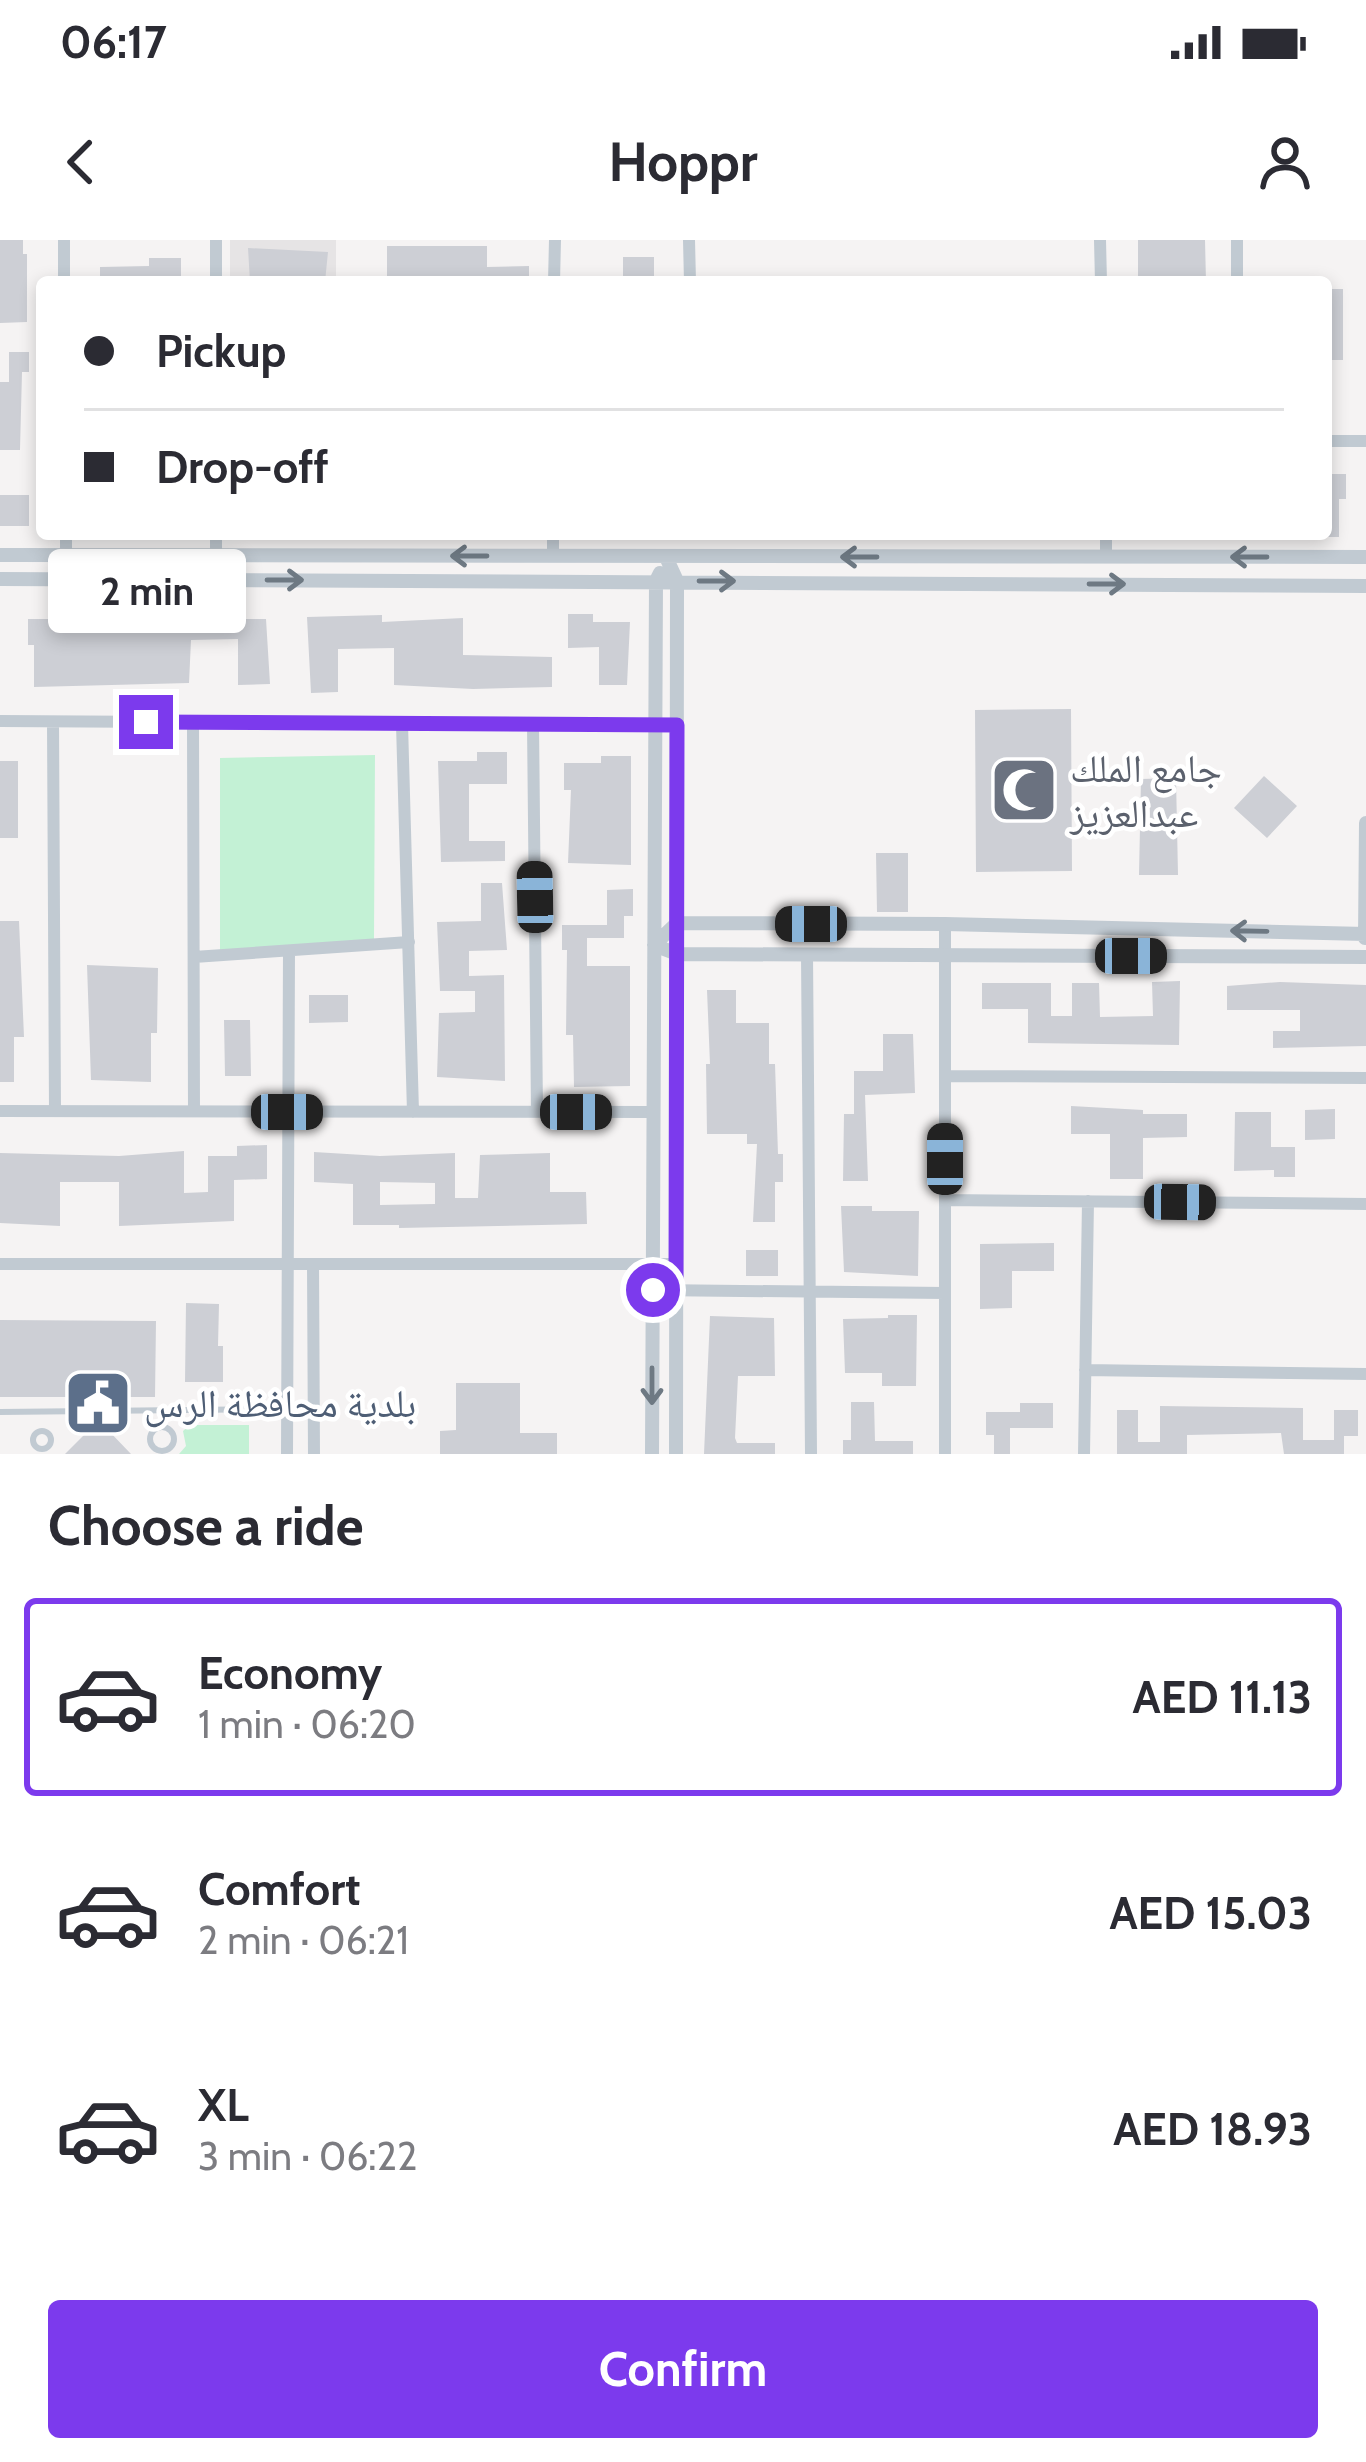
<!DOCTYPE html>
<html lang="en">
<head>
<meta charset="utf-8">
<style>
	:root { --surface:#fff; --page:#f2f2f3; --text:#2b2b33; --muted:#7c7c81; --line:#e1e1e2; --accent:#7c3aed }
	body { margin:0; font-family:Cabin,"Noto Naskh Arabic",sans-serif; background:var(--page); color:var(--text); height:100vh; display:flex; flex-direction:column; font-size:45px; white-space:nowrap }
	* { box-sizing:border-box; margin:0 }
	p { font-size:39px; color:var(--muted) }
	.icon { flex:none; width:66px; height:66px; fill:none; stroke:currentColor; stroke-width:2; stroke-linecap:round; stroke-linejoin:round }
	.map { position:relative; height:1214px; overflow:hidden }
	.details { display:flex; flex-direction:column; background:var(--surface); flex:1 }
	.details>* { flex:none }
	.guide { position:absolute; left:36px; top:36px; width:1296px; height:264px; border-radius:12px; box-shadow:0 6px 18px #0003; display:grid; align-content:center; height:264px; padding:0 48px; background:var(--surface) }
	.end { position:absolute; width:54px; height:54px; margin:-27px; border:15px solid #7c3aed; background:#fff; box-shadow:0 0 0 6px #fff }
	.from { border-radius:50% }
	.bubble { position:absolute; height:84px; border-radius:12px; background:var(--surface); box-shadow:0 6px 18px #0003; font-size:39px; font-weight:800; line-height:84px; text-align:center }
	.car { position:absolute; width:36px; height:72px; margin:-36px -18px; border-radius:15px; box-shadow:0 0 9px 3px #0007; background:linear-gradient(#222 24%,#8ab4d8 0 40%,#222 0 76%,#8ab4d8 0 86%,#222 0) }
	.guide b { display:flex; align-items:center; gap:42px; height:114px; font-size:45px }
	.guide b+b { border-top:3px solid var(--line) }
	.guide i { width:30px; height:30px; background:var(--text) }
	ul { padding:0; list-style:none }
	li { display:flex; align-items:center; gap:36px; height:198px; margin:0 24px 18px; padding:0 24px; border:6px solid transparent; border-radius:12px }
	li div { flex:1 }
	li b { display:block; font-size:45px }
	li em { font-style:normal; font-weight:800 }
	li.active { border-color:var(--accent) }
	li>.icon { width:108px; height:108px; stroke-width:1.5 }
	h2 { padding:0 48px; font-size:54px; line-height:144px }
	.button { display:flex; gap:24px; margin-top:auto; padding:24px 48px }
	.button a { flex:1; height:138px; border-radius:12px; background:var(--accent); color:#fff; font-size:48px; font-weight:800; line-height:138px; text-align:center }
	.status { display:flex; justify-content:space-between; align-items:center; height:84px; padding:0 60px; background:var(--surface); direction:ltr }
	.status svg { height:33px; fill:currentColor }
	header { display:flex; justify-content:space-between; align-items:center; height:156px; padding:0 48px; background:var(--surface); font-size:54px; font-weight:800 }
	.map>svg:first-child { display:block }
	.education { fill:#e6e4e5 }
	.green { fill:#c3f1d5 }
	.building { fill:#cdcfd5; fill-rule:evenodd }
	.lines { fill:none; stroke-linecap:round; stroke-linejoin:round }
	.service { stroke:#c1cad2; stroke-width:6 }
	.minor { stroke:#c1cad2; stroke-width:12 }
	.tertiary { stroke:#c1cad2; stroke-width:14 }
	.oneway { stroke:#6e7983 }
	.route { stroke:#7c3aed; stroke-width:15 }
	.labels { text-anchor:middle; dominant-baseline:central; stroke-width:9; stroke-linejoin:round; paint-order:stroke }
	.worship-label { font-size:39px; fill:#5b616d; stroke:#fff; text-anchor:start }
	.service-label { font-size:39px; fill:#4e5e75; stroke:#fff; text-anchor:start }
</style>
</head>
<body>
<div class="status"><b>06:17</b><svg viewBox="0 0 49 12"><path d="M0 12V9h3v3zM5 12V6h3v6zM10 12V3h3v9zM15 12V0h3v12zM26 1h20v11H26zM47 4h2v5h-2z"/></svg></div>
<header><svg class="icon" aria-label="back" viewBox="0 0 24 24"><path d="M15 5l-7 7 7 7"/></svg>Hoppr<svg class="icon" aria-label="person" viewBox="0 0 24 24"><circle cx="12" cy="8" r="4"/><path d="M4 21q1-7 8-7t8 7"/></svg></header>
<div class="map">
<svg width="1366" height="1214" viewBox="0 0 1366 1214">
	<rect width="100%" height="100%" fill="#f5f3f3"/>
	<path class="education" d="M230 0H336V42H230Z"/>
	<path class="green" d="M375 515 374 700 220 710V518Z
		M190 1185H249V1214H179L186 1206 183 1191Z"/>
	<path class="building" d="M0 0H23V14H27V82L0 83Z
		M1138 0H1205L1206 42H1138Z
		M387 6H487V27L529 26V42H387Z
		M248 8 328 12 325 42H250Z
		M623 17H654V42H623Z
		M149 18H181V42H100V27L149 26Z
		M1326 49H1343V120H1326Z
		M9 112H29V132H22L20 210H0V142H9Z
		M1326 234H1346V259H1339V297H1326Z
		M0 255H29V286H0Z
		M67 371 143 373V381L201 380V372H233V379H266L270 444 238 445V399L191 400 189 443 34 447V405H28V379H67Z
		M568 374H593V382H630L627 445H599V407L568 408Z
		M382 375V382L463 378V415L552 417V447L473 449 394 445V408L338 409V452L311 453 307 377Z
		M1071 469 1072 631 976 632 975 470Z
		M477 512H507V544H469V601H505V621L441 622 438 521H477Z
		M601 516H631V625L568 623 571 550H564V523H601Z
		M0 521H18V598H0Z
		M1264 536 1297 566 1267 598 1234 568Z
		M1176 538 1178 635H1139L1141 539Z
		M876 613H908V672H877Z
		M481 643H502L507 710 469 711V736L504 735 505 841 437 837 439 773 475 772V751H440L437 682 481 681Z
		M633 649V676H624V698H587V726H630V846L574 847 573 795H566L567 710H562V685H607V650Z
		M0 681H19L24 797H14V842H0Z
		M87 725 158 728 157 793H151V842L91 840Z
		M1180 741 1179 805 1028 803V769H982V743H1051V776H1072V743H1099L1100 777 1153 776 1152 742Z
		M1280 742 1366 745V806L1273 808V791H1300V770H1227V746Z
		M707 750H736V783H769V824H775L778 914H783V942H775V982H753L757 904H747V894H707L706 824H710Z
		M309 755H348V782L309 783Z
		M224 780H250L251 836H225Z
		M883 794H913L915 853 865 855 868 941H843L844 874H854V831H883Z
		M1071 866 1143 870V874H1187V897L1143 898V939H1110V894H1071Z
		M1335 869V899L1305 900V870Z
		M1235 872H1271V907H1295V937H1274V930L1234 931Z
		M267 905V939L234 940V981L119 986V942H60V986L0 983V913L119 916 184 911V953L208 952V916H237V906Z
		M314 912 380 916 455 913V958H478L480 915 550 913V952H586L587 984 399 988V985H353V944L314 942ZM380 942 435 943V964L380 965Z
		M841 966H872V971H919L918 1036 844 1032Z
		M1054 1003V1031H1012V1068L980 1069V1004Z
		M746 1010H778V1036H746Z
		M186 1063 219 1064 218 1106H223V1142H185Z
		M888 1075H917L916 1146H882V1133H845L843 1079 888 1078Z
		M710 1076 774 1078 775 1136H738L735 1198 737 1203H775V1214H704Z
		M0 1080 156 1081 155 1157H0Z
		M456 1143H520V1193H557V1214H440V1191L456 1190Z
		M851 1162H874L875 1201H913V1214H843V1200H851Z
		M1020 1163H1053V1188H1010V1214H994V1195H986V1172H1020Z
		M1160 1166 1303 1168V1200H1334V1170H1358V1196H1344V1214H1284L1281 1193 1187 1195V1214H1117V1170H1138V1202H1160Z
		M91 1188 107 1189 131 1214H65Z"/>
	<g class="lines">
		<path class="service" d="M0 1172 287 1169
			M150 1199a12 12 0 1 1 24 0a12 12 0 1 1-24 0Z
			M33 1200a9 9 0 1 1 18 0a9 9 0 1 1-18 0Z"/>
		<path class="minor" d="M64 0V42
			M216 0V42
			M689 0 690 42
			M1100 0 1101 42
			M1237 0V42
			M554 42 555 0
			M1326 201H1366
			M66 294V315
			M216 294V340
			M1106 294V317
			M553 316V294
			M0 481 677 485
			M53 482 55 871
			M193 482 194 871
			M402 484 413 872
			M533 484 537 872
			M807 714 811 1214
			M194 717 409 702
			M945 836 1366 838
			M0 871 654 872
			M945 960 1366 964
			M0 1024H676
			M313 1024 314 1214
			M653 1050 945 1053
			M1085 1130 1366 1134
			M287 1214 289 711
			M945 1214V684
			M1084 1214 1088 961"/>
		<path class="tertiary" d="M0 315 1366 317
			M666 317 677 341 676 1214
			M0 339 1366 346
			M1366 694 945 684 677 683 654 705 677 714 1366 717
			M1365 698 1366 583
			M652 1214 656 341 660 333"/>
	</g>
	<defs><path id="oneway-shaft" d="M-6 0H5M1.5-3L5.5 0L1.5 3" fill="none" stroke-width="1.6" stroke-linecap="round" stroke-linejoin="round" transform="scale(3)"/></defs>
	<g class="oneway">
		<use href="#oneway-shaft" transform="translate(469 316) rotate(-180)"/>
		<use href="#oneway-shaft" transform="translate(859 317) rotate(180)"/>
		<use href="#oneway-shaft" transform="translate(1249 317) rotate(-180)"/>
		<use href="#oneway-shaft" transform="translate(285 340)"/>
		<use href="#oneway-shaft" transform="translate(717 341)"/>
		<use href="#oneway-shaft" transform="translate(1107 344)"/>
		<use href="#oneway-shaft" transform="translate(1249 691) rotate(-179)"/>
		<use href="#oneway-shaft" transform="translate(652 1146) rotate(90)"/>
	</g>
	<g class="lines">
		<path class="route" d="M146 482 677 485 676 1050H653"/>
	</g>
	<defs>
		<symbol id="mosque-square" viewBox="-11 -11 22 22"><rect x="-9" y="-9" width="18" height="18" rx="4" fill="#6b7280" stroke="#fff"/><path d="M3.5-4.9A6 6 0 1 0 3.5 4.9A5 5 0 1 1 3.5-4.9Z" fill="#fff"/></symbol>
		<symbol id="civic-square" viewBox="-11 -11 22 22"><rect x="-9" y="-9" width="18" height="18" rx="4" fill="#5c6f8a" stroke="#fff"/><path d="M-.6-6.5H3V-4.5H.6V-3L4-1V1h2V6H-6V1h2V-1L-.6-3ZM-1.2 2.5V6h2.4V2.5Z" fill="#fff"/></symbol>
	</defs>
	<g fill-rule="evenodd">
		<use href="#mosque-square" x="986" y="512" width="76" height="76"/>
		<use href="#civic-square" x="60" y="1125" width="76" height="76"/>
	</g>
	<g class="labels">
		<g class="worship-label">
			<text x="1070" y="528">جامع الملك<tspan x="1070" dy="45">عبدالعزيز</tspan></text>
		</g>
		<g class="service-label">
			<text x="144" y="1163">بلدية محافظة الرس</text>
		</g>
	</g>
</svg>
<i class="end from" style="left:653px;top:1050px"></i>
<i class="end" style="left:146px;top:482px"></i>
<div class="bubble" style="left:48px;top:309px;width:198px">2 min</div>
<i class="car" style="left:535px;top:657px;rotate:359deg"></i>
<i class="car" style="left:811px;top:684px;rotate:270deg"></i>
<i class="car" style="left:1131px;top:716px;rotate:90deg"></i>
<i class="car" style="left:287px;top:872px;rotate:90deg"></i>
<i class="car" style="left:576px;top:872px;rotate:90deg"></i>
<i class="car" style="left:945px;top:919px;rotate:0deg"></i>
<i class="car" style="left:1180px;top:962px;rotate:91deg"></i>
<div class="guide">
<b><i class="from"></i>Pickup</b>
<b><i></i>Drop-off</b>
</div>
</div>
<section class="details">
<h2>Choose a ride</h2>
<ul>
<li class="active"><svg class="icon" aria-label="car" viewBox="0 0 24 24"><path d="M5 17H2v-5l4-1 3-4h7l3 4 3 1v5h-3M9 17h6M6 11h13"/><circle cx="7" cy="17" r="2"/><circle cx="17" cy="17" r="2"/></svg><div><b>Economy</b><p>1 min · 06:20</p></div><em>AED 11.13</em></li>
<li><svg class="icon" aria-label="car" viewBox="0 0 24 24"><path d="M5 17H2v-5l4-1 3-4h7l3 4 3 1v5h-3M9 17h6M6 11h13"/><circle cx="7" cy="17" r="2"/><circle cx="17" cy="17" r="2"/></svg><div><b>Comfort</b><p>2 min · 06:21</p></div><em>AED 15.03</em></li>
<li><svg class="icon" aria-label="car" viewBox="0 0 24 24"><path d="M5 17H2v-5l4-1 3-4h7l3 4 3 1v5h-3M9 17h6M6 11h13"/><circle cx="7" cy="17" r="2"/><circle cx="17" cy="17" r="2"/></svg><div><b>XL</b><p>3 min · 06:22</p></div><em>AED 18.93</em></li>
</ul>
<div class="button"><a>Confirm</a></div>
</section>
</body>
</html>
